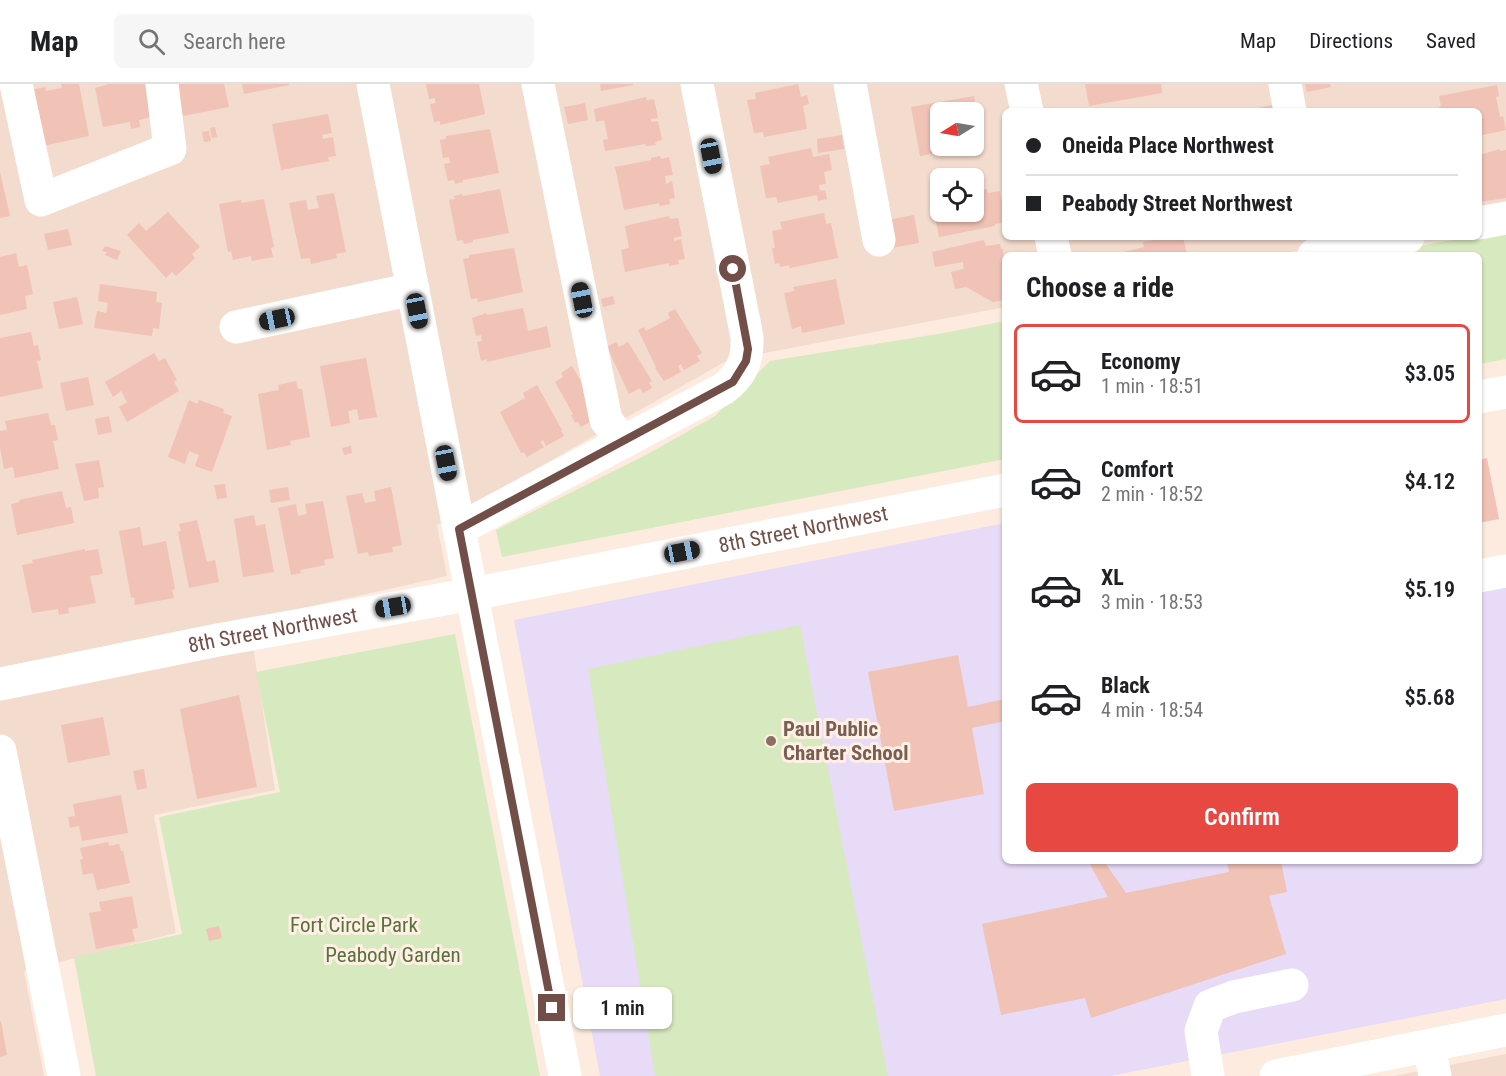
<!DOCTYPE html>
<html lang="en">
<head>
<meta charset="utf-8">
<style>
	:root { --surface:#fff; --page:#f6f6f6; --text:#202124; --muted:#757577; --line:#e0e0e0; --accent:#e74842 }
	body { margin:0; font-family:"Roboto Condensed",sans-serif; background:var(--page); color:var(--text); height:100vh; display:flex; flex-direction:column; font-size:22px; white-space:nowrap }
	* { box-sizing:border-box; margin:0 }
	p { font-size:20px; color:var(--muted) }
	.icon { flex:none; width:33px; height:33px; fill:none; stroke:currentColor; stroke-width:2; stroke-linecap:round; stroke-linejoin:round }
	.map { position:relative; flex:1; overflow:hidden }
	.sheet { position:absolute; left:1002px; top:168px; width:480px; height:612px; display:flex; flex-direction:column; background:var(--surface); border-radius:9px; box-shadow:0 2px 4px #0004 }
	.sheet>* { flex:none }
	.top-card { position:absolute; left:1002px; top:24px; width:480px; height:132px; border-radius:9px; box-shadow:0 2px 4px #0004; display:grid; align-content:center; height:132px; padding:0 24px; background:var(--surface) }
	.needle { width:39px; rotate:259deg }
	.controls { position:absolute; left:930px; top:18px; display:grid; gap:12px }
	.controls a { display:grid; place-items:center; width:54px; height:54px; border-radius:9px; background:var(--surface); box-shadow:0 2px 4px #0004; font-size:30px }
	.end { position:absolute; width:27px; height:27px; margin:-14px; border:8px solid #714e47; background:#fff; box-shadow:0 0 0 3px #fff }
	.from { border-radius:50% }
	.bubble { position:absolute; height:42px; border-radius:9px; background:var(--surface); box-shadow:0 2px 4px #0004; font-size:20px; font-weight:600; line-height:42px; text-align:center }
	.car { position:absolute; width:18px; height:36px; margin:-18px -9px; border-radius:8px; box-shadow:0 0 4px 2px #0007; background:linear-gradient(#222 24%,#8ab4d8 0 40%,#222 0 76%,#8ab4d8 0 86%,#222 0) }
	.top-card b { display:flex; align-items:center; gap:21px; height:57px; font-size:22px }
	.top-card b+b { border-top:2px solid var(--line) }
	.top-card i { width:15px; height:15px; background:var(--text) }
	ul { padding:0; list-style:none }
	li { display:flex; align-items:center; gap:18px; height:99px; margin:0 12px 9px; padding:0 12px; border:3px solid transparent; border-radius:9px }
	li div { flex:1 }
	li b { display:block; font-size:22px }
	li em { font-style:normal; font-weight:600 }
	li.current { border-color:var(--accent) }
	li>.icon { width:54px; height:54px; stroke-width:1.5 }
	h2 { padding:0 24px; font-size:27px; line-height:72px }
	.button { display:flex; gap:12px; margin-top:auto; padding:12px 24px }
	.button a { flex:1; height:69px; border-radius:9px; background:var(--accent); color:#fff; font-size:24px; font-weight:600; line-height:69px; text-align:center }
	header { display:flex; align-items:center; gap:36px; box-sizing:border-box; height:84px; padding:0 30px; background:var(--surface); border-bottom:2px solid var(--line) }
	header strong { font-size:28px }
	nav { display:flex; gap:33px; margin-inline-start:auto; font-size:21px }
	.search { width:420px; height:54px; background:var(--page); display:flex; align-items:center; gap:15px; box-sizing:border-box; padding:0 21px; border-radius:9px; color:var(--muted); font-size:22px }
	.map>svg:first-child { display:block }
	.residential { fill:#f3dbcd; fill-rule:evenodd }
	.education { fill:#e8dbf8 }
	.green { fill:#d7e9be }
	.building { fill:#f1c2b6 }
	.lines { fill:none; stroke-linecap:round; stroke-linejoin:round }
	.minor { stroke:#fff; stroke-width:33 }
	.route { stroke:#714e47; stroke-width:8 }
	.education-dot { fill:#8d6e63; stroke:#ffefe4; stroke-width:2 }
	.labels { text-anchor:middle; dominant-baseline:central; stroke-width:6; stroke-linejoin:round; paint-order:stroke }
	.street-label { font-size:21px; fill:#714e47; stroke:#ffefe4 }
	.education-label { font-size:21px; font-weight:bold; fill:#785e54; stroke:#ffefe4; text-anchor:start }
	.park-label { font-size:21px; fill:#57723c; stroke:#ffefe4 }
</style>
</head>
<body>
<header>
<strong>Map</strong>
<div class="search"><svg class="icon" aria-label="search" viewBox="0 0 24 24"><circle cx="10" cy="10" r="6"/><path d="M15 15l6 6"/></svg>Search here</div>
<nav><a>Map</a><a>Directions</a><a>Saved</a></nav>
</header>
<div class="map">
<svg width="1506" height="992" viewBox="0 0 1506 992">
	<rect width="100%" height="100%" fill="#fcebde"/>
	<path class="residential" d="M0 0H1506V126L1479 132V27H1005V153H1368L1274 171H1005V223L728 276 437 441 447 492 249 536 275 706 154 731 176 849 24 887 44 992H0ZM940 28H974V62H940ZM940 94H974V128H940Z
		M1506 970V992H1394Z"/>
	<path class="education" d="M1005 439V777H1479V502L1506 496V915L1110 992H600L514 536Z"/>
	<path class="green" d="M1506 146V275L1479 280V171H1369L1469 153H1479Z
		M1005 237V375L502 473 496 446 646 371 715 332 770 277 944 249Z
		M800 541 888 992H655L588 585Z
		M455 550 540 992H96L74 873 182 850 159 733 280 708 256 588Z"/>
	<path class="building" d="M61 0H79L89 52 43 62 32 6 45 3 46 7 62 4Z
		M109 0H145L151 33 139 36 140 43 131 45 130 38 103 43 95 4Z
		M176 0H224L229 23 183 32Z
		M242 0H289V1L244 10Z
		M426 0H479L485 30 440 41V37L434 38 430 20 436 19 435 16V14L429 15Z
		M600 0H633V1L601 7Z
		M798 0 801 13 807 11 809 20 803 22 807 45 764 53 763 48 754 49 747 16 756 15 755 9Z
		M1085 0H1161L1162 9 1089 22Z
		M1305 0H1330L1331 3 1307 8Z
		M1497 1 1499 12 1496 13 1500 33 1503 32 1506 46 1479 52V27H1440L1439 23 1441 22 1439 12Z
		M974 12 983 58 974 60V28H940V62L968 63 920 72 911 23Z
		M646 13 647 16 654 15 658 34 651 35V38L658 37 662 56 655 58 656 61 646 62 645 60 605 67 603 56 608 55 604 36 596 38 594 25Z
		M585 19 588 36 568 40 564 23Z
		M1277 20 1279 27H1253V25Z
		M328 30 332 49 322 51 323 55 333 53 336 72 328 73 329 77 281 86 272 40Z
		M215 43 217 53 212 54 210 44Z
		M490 45 499 89 463 96V98L455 100 454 96 448 97 444 80 450 79 449 73 443 74 440 56 446 55V52Z
		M209 47 211 57 204 58 202 48Z
		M842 51 844 65 818 69 817 55Z
		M811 64 813 73 829 70 832 86 824 88 826 100 819 101 820 107 825 106 827 115 818 117 817 111 778 119 776 113 766 114 760 82 770 80 768 73Z
		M1500 65V67L1506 66V114L1479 118V71Z
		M660 72 661 75 669 73 673 91 665 92 666 100 672 97 675 114 669 115 670 120 660 122 659 119 624 126 615 83 651 76V74Z
		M0 88 10 132 0 134Z
		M500 105 509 149 473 156V158L464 160 463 156 457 157 449 116 455 115 454 112 462 110 463 112Z
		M987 105 988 109 1000 107 1005 138 995 140V142L939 153 932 116 940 114V128H974V107Z
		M334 109 346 168 336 170 337 174 311 180 310 174 301 175 289 119 306 116 308 126 319 124 316 112Z
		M264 115 274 163 271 164 273 173 252 177 251 172 233 176 231 167 228 168 219 120 241 116 242 119Z
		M168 128 200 163 192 170 195 174 176 192 172 188 166 194 127 151 139 139 146 147Z
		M824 129 826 140 831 139 838 174 790 184 789 181 780 183 779 179 775 180 772 164H775L772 147 782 145 780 138Z
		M914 131 919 159 892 164 887 136Z
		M669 132 670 135 678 134 682 152 674 154V157L681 155 685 175 678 176 679 180 669 182V179L625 188 621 166 629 164 625 142Z
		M68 145 72 161 48 166 44 150Z
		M1172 153H1183L1187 170 1119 171V169L1144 163 1143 158Z
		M984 156 986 162 1000 160 1001 165H1003L1005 216 993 218 966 203 955 205 951 188 964 185 963 178 935 183 932 168Z
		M105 162 121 167 117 176 105 171 107 168 102 167Z
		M514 164 523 208 478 218 477 214 471 215 463 175 469 174V171Z
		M16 169 19 183 27 181 33 210 25 212 27 225 0 231V173Z
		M836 195 845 240 802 249 801 242 792 245 784 209 794 207 793 203Z
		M100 200 157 208 156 218 162 219 159 245 153 244 152 252 94 244 97 227 106 229 108 219 98 217Z
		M613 212 615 220 603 223 601 215Z
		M77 213 83 240 59 245 53 218Z
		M523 224 528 247 547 242 551 263 487 278V275L481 277 477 258 482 257 481 251 476 252 472 234 486 229 487 231Z
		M675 225 702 269 697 272 700 277 684 286 681 280 678 282 681 288 664 297 655 284 656 283 638 246 644 243 646 247 670 234 668 229Z
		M31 248 34 262 38 261 41 276 37 277 43 304 0 313V254Z
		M616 258 619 263 628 258 652 297 649 299 652 304 643 309 640 304 629 310 607 263Z
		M154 269 159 277 165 274 177 296 174 298 179 307 127 338 119 323 127 318 121 307 113 313 105 298Z
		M366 274 377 333 359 336 357 325 348 327 350 339 331 343 320 282Z
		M572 282 598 326 599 333 581 343 578 338 575 339 571 331 573 330 555 298 563 293 561 289Z
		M88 293 94 321 66 327 60 299Z
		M296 297 298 305H302L310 353 290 357 291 361 267 366 258 310 279 306 278 301Z
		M537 301 562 346 561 347 564 352 546 362 543 356 540 358 544 363 527 373 524 368 521 369 500 328 525 314 523 309Z
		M189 316 197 320 199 316 224 325 223 329 232 332 212 388 195 382 199 371 189 367 185 380 168 373Z
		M48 329 51 341H55L58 356 53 357 59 385 15 394 13 383 4 385 0 364V347L7 346 5 337Z
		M109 332 112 348 98 351 95 335Z
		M351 362 352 369 344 371 342 364Z
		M1487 374 1499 435 1479 439V376Z
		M99 376 104 403 98 404 99 414 84 417 75 380Z
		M225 400 227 414 217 415 214 401Z
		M288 403 290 416 271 419 269 406Z
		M391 403 402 461 392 463 393 468 369 472 368 468 358 470 346 412 362 409 365 419 376 417 374 407Z
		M62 407 66 424 71 423 74 439 17 451 11 420 20 418 19 416Z
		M323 417 334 474 324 476 325 481 300 486 301 489 291 491 278 424 296 420 298 432 307 430 305 420Z
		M254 431 256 442 265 440 274 488 243 493 234 435Z
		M197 436 207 478 215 476 219 498 189 504 178 448 181 447 179 440Z
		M140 443 143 462 166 457 175 505 172 506 174 514 135 521 134 513 131 514 119 447Z
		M85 465V467L98 465 103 490 90 492 96 519 68 524 69 529 59 531 58 525 32 529 22 481 33 479 32 476Z
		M958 571 968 623 1005 615V637L972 644 984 710 894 727 868 588Z
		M239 611 257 703 197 715 180 625Z
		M103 633 110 671 68 679 61 641Z
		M144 685 147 704 137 706 133 687Z
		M121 711 128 749 82 757 79 742 70 744 68 733 75 732 73 720Z
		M108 758 109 762 119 760 121 767H123L130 799 97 806 93 789 83 791 80 776 83 775 80 764Z
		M1088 777H1104L1126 809 1229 788 1227 777H1281L1287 808 1269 812 1286 870 1091 934 1085 914 1001 931 982 840 1108 813Z
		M132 812 138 844 132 845 135 857 96 865 89 829 101 827 99 818Z
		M219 842 222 854 209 857 206 845Z
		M1 937 7 971 0 973V938Z"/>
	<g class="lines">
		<g class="minor">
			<path d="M16 0 41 116 170 65 162 0"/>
			<path d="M373 0 565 992"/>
			<path d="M538 0 606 336 623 358"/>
			<path d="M850 0 879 156"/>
			<path d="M1021 0 1027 27"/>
			<path d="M1285 0 1290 27"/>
			<path d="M1479 139 1506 134"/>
			<path d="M1051 153 1055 171"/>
			<path d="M1314 171 1408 153"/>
			<path d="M236 243 413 205"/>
			<path d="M1479 313 1506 308"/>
			<path d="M459 445 723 305C742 291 748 276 747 253L697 0"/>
			<path d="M1479 492 1506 487"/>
			<path id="s1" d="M0 600 218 556 472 510 1005 406"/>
			<path d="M0 667 64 992"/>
			<path d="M1429 962 1435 992"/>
			<path d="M1208 992 1201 947 1210 922 1234 913 1292 901"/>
			<path d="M1276 992 1506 946"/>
		</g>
	</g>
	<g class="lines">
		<path class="route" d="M552 924 459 445 733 298 746 277 748 265 733 185"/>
	</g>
	<circle class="education-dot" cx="771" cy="657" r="6"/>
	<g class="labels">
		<g class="street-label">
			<text stroke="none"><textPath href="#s1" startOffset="818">8th Street Northwest</textPath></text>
			<text stroke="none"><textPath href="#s1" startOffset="278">8th Street Northwest</textPath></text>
		</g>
		<g class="education-label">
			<text x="783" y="645">Paul Public<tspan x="783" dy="24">Charter School</tspan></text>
		</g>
		<g class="park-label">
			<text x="354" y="841">Fort Circle Park</text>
			<text x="393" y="871">Peabody Garden</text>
		</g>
	</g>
</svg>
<div class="controls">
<a><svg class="needle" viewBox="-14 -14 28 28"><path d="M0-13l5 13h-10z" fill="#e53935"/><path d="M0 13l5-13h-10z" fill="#757577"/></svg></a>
<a><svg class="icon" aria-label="locate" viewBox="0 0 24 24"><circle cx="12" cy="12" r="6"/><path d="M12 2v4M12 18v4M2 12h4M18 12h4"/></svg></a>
</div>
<i class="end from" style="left:733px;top:185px"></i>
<i class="end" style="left:552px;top:924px"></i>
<div class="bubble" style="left:573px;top:903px;width:99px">1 min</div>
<i class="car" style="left:711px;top:72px;rotate:169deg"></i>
<i class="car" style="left:582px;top:216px;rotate:349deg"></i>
<i class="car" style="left:417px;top:227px;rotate:169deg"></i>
<i class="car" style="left:277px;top:235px;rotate:258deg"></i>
<i class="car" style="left:446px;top:379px;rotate:169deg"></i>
<i class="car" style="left:682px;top:468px;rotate:79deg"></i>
<i class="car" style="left:393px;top:523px;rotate:260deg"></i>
<div class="top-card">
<b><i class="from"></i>Oneida Place Northwest</b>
<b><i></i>Peabody Street Northwest</b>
</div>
<section class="sheet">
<h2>Choose a ride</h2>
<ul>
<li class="current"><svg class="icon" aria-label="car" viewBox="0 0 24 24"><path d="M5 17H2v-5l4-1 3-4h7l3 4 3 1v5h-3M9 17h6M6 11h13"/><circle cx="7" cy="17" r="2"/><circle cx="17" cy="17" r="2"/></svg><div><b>Economy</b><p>1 min · 18:51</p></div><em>$3.05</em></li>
<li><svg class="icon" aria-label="car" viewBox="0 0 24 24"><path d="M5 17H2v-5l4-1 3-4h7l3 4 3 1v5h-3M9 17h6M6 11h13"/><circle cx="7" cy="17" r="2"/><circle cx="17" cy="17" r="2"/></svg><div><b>Comfort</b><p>2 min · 18:52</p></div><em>$4.12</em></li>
<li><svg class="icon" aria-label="car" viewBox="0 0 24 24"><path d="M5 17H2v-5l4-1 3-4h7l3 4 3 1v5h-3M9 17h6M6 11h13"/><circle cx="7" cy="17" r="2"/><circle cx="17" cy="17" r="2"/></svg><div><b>XL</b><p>3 min · 18:53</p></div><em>$5.19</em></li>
<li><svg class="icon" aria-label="car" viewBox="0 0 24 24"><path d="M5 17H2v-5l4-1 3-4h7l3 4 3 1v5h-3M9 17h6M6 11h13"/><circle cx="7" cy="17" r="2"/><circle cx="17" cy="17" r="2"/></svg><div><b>Black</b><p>4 min · 18:54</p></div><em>$5.68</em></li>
</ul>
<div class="button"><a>Confirm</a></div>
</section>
</div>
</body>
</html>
